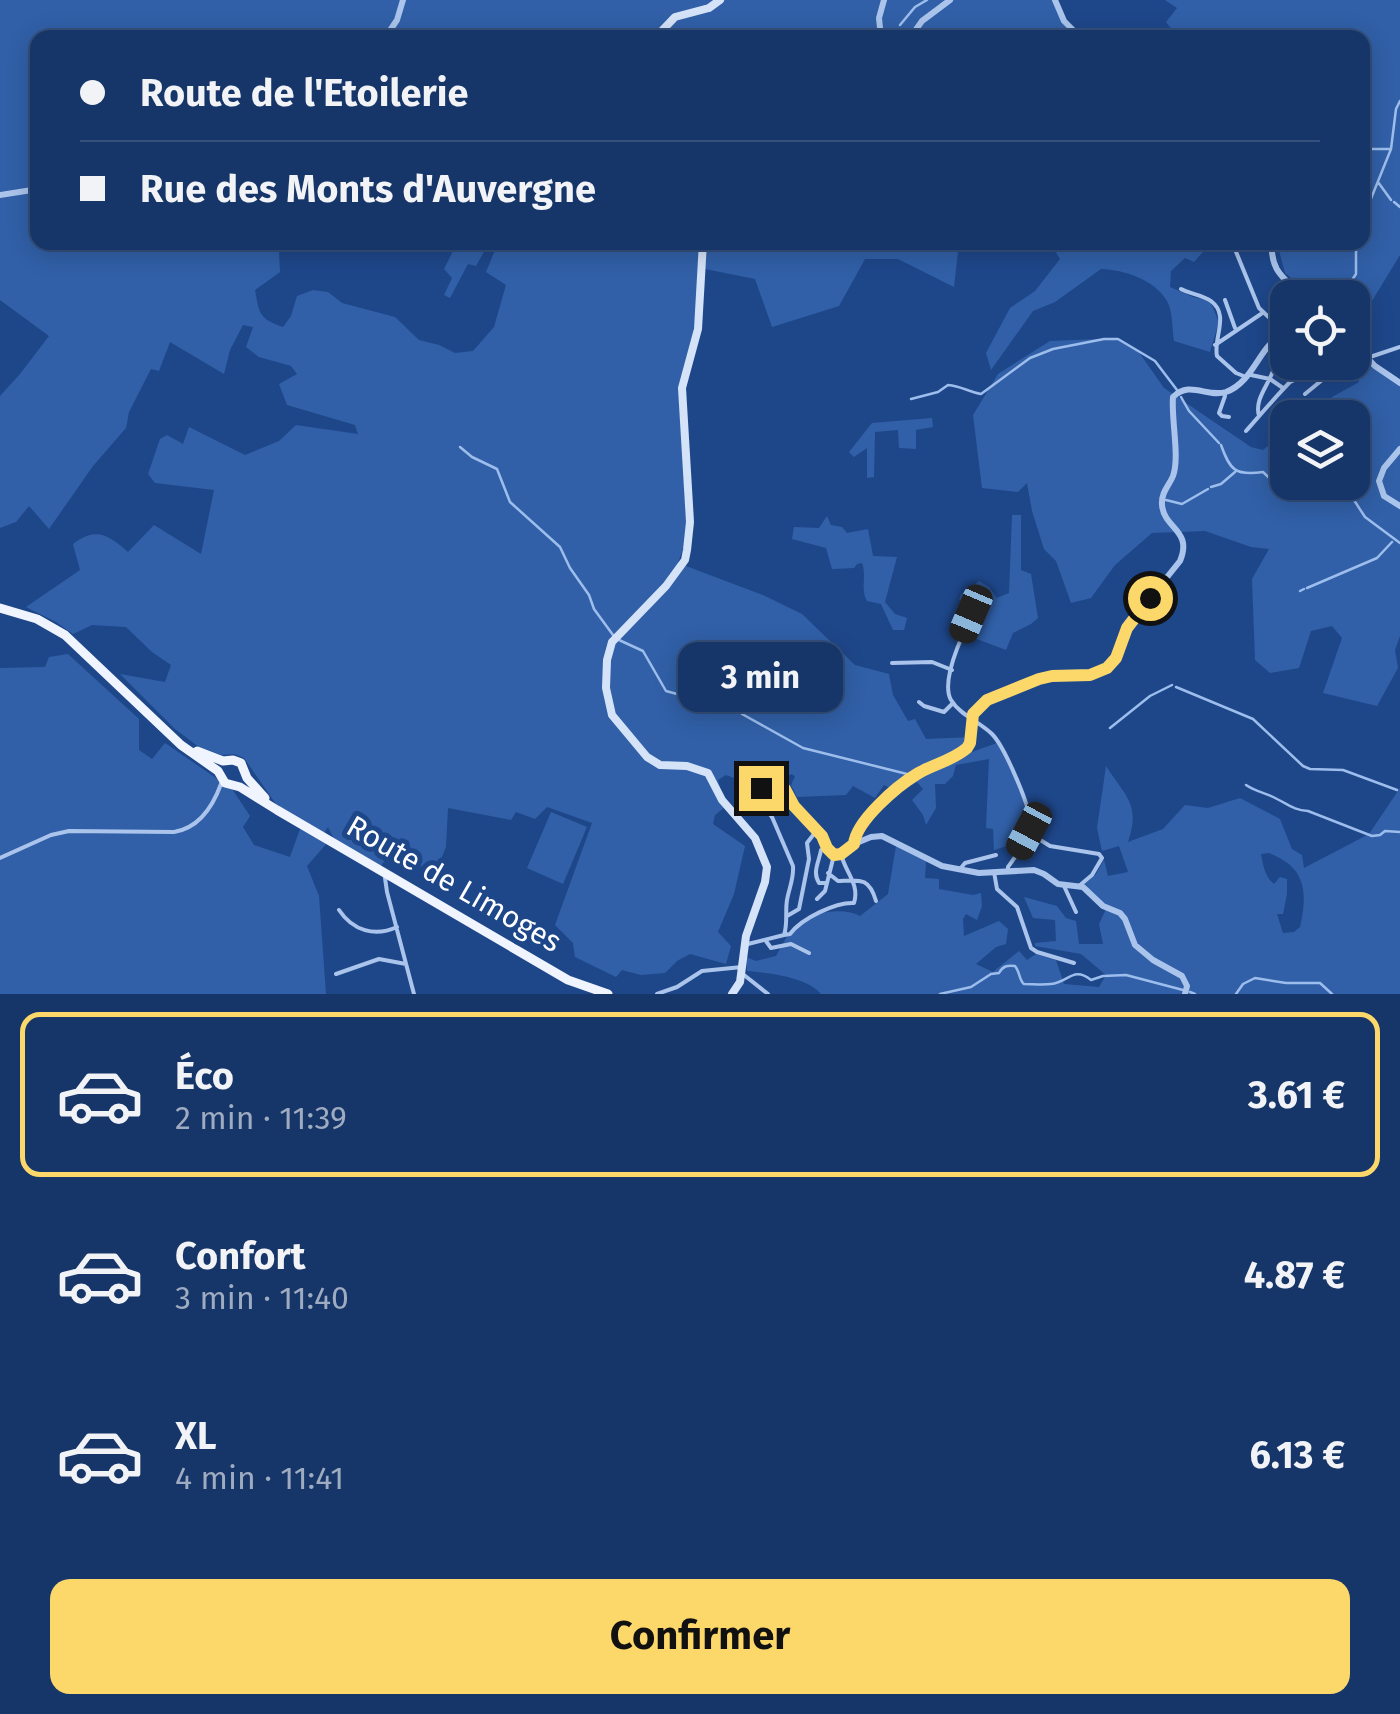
<!DOCTYPE html>
<html lang="fr">
<head>
<meta charset="utf-8">
<style>
	:root { --surface:#163568; --page:#234071; --text:#f1f3f6; --muted:#9eabc0; --line:#35507c; --accent:#fbd869 }
	body { margin:0; font-family:"Fira Sans",sans-serif; background:var(--page); color:var(--text); height:100vh; display:flex; flex-direction:column; font-size:38px; white-space:nowrap }
	* { box-sizing:border-box; margin:0 }
	p { font-size:32px; color:var(--muted) }
	.icon { flex:none; width:55px; height:55px; fill:none; stroke:currentColor; stroke-width:2; stroke-linecap:round; stroke-linejoin:round }
	.map { position:relative; height:994px; overflow:hidden }
	.side { display:flex; flex-direction:column; background:var(--surface); flex:1 }
	.side>* { flex:none }
	.banner { position:absolute; left:30px; top:30px; width:1340px; height:220px; border-radius:20px; box-shadow:0 5px 25px #0003,0 0 0 2px var(--line); display:grid; align-content:center; height:220px; padding:0 50px; background:var(--surface) }
	.fabs { position:absolute; left:1270px; top:280px; display:grid; gap:20px }
	.fabs a { display:grid; place-items:center; width:100px; height:100px; border-radius:20px; background:var(--surface); box-shadow:0 5px 25px #0003,0 0 0 2px var(--line); font-size:50px }
	.end { position:absolute; width:45px; height:45px; margin:-22px; border:12px solid #fbd869; background:#111; box-shadow:0 0 0 5px #111 }
	.from { border-radius:50% }
	.bubble { position:absolute; height:70px; border-radius:20px; background:var(--surface); box-shadow:0 5px 25px #0003,0 0 0 2px var(--line); font-size:32px; font-weight:700; line-height:70px; text-align:center }
	.car { position:absolute; width:30px; height:60px; margin:-30px -15px; border-radius:12px; box-shadow:0 0 8px 2px #0007; background:linear-gradient(#222 24%,#8ab4d8 0 40%,#222 0 76%,#8ab4d8 0 86%,#222 0) }
	.banner b { display:flex; align-items:center; gap:35px; height:95px; font-size:38px }
	.banner b+b { border-top:2px solid var(--line) }
	.banner i { width:25px; height:25px; background:var(--text) }
	ul { padding:18px 0 0; list-style:none }
	li { display:flex; align-items:center; gap:30px; height:165px; margin:0 20px 15px; padding:0 30px; border:5px solid transparent; border-radius:20px }
	li div { flex:1 }
	li b { display:block; font-size:38px }
	li em { font-style:normal; font-weight:700 }
	li.active { border-color:var(--accent) }
	li>.icon { width:90px; height:90px; stroke-width:1.5 }
	.button { display:flex; gap:20px; margin-top:auto; padding:20px 50px }
	.button a { flex:1; height:115px; border-radius:20px; background:var(--accent); color:#111; font-size:40px; font-weight:700; line-height:115px; text-align:center }
	.map>svg:first-child { display:block }
	.green { fill:#3160a8; fill-rule:evenodd }
	.lines { fill:none; stroke-linecap:round; stroke-linejoin:round }
	.stream { stroke:#9dbeed; stroke-width:2.5 }
	.minor { stroke:#aac4ec; stroke-width:4 }
	.tertiary { stroke:#aac4ec; stroke-width:6 }
	.secondary { stroke:#d5e3f9; stroke-width:8 }
	.primary { stroke:#eff4ff; stroke-width:9 }
	.route { stroke:#fbd869; stroke-width:12 }
	.labels { text-anchor:middle; dominant-baseline:central; stroke-width:10; stroke-linejoin:round; paint-order:stroke }
	.street-label { font-size:30px; fill:#fff; stroke:#1e478a }
</style>
</head>
<body>
<div class="map">
<svg width="1400" height="994" viewBox="0 0 1400 994">
	<rect width="100%" height="100%" fill="#1e478a"/>
	<path class="green" d="M0 0H1058L1073 37 1004 38 984 33 983 38H38L37 186 0 192Z
		M1165 0H1400V255L1372 301 1353 308 1352 298 1314 297 1285 273 1277 243 1362 242V38H1216L1215 33H1197L1191 37H1178L1166 22 1177 8Z
		M37 191 38 242 288 243 279 251 280 272 255 290C259 313 259 319 283 327L291 316 297 296 313 290 328 292 342 303 395 317 419 340 439 345 455 353 473 351 494 327 506 285 486 272 498 243H959L954 287 898 259H865L839 306 772 327 755 279 700 268 698 303 680 412 687 538 678 563 765 596 802 614 855 665 889 674 893 695 908 721 915 719 926 739 973 737 972 752 997 743C1006 758 1032 810 1029 826 1027 834 1021 842 1017 847L1010 845 994 850 993 829 986 828 989 759 956 765 953 776 945 784H935L936 808 926 825 923 815 912 800 923 789 917 782 899 793 884 785 875 798 853 786 846 795 797 797 791 785 795 776 791 774 784 779V784L778 788 796 801C773 805 755 809 738 792L740 785 734 778 726 775 718 780 725 807 715 815 713 824 745 846 734 894 718 932 731 946 726 964 690 954 677 961 665 973 641 975 622 970 616 977 575 957 573 943 555 925 592 823 547 807 535 819 516 812 511 820 448 808 446 847 436 871 388 856 381 866 334 839 328 827 324 833 278 807 244 758 234 754 222 755 199 747 175 729 120 674 165 682 171 665 152 652 126 627 92 625 73 634 56 622 26 607 80 570 73 544C96 527 107 534 128 552L154 525 201 554 214 490 155 483 148 474 160 439 167 435 183 444 189 427 245 455 279 441 296 425 358 434 355 425 287 405 279 384 297 374 291 366 259 357 246 347 253 327 243 325 230 350 224 374 170 342 159 371 151 369 129 412 126 428 93 466 49 529 29 506 16 522 0 528V396L20 374 49 336 0 300V198Z
		M457 243H489L476 266 468 264 450 298 444 295 452 278 444 269Z
		M1050 243H1230L1231 249 1209 245 1194 262 1185 258 1171 271 1170 287 1193 297 1210 301 1219 322 1210 352 1174 341C1172 329 1173 311 1167 301 1154 279 1124 270 1101 269L1055 302 1033 311 991 370 986 353 1010 308 1035 291 1060 259Z
		M1100 339 1121 340 1138 351 1164 388 1251 447 1263 450 1278 438 1275 430 1287 425 1288 482H1352V418L1303 417 1311 414 1332 397 1359 382 1358 375 1346 373V366C1380 359 1374 370 1400 386V636L1395 650 1398 668 1377 706 1323 693 1342 638 1332 626 1311 631 1299 668 1270 673 1255 660 1252 579 1269 549 1251 547 1205 531 1152 533 1115 565 1091 598 1071 603 1056 561 1044 549 1032 511 1027 483 1018 492 982 488 973 415 998 374 1050 341Z
		M932 418 933 427 916 430V449L899 448 898 430 875 432 874 477 867 478V448L854 457 849 452 872 423Z
		M1012 515H1021V570L1031 574 1038 618 1031 624 1013 633 1006 650 958 632 954 617H964L969 602 959 600 961 594 979 581 989 587 997 598 1009 593Z
		M827 516 831 525 842 527 847 533 868 529 873 556 897 557 885 602 895 614 907 618 904 630H893L881 604 867 601C860 590 867 576 862 563L857 564 854 568 832 569 826 548 792 539 794 527 819 528Z
		M68 654 139 719V750L152 759 165 743 232 789 250 816 243 827 254 845 290 857 300 829 327 843 307 866 319 896 326 994H0V668L45 667 49 657Z
		M1106 766C1125 796 1141 804 1128 842L1163 829 1185 805 1208 808 1240 798 1280 819 1292 849 1302 855 1304 868 1369 834 1400 788V994H821C807 977 768 973 747 971L746 957 756 961 776 956C782 946 789 930 798 923 815 912 842 907 860 916L888 894 896 846 926 861 925 878 939 879V889L973 895 981 893 982 906 977 920 966 914 963 919 964 936 999 921 1008 929 1006 944 996 947 976 964 993 972 1019 951 1027 960 1036 954 1056 960 1064 984 1099 987 1106 975 1081 954 1035 946V943L1056 941 1055 920 1033 918 1024 897 1057 906 1066 918 1076 921 1079 944H1103L1099 924 1106 909 1085 884 1096 874 1104 860 1108 876 1128 872 1119 846 1102 851 1097 828ZM1269 853C1306 867 1308 892 1300 927L1294 932 1283 933 1277 914H1283L1287 894V879L1280 877 1274 884C1265 877 1263 865 1261 854Z
		M551 812 587 827 563 884 527 868Z"/>
	<g class="lines">
		<path class="stream" d="M900 25 915 7 927 0
			M1362 153 1371 149H1390
			M1378 182 1391 200
			M1394 202 1400 207
			M1362 221 1391 149 1396 109 1400 101
			M1350 283 1356 274V242
			M1181 397 1189 411 1219 443
			M911 399 938 392 948 385C961 386 969 392 981 394L1030 358 1053 349 1104 339H1118L1155 361 1177 390
			M1221 445C1230 470 1235 476 1263 472L1284 492 1303 489 1350 494 1365 517 1400 543
			M460 447 472 457 497 469 510 502 560 547 570 568 589 595 594 609 613 635
			M1211 487 1221 484 1235 472
			M1166 500 1182 504 1208 489
			M1307 588 1377 558 1392 542
			M1300 591 1304 589
			M619 640 643 651 666 691 699 700 710 695 730 698 742 714 803 748 907 774
			M1176 687 1253 719 1303 766 1310 769 1343 770 1397 790
			M1110 728 1150 696 1172 685
			M1246 785C1256 792 1267 793 1277 799 1289 805 1294 810 1308 811L1372 836 1380 835 1385 831 1400 832
			M1190 992 1195 994
			M940 994 971 987 991 974 999 973C1003 966 1007 965 1015 966 1020 972 1019 980 1024 984 1033 984 1042 985 1051 984 1069 982 1073 966 1091 980L1103 976 1126 975 1183 990
			M1236 994 1243 984 1255 978 1286 983H1320L1332 994"/>
		<path class="minor" d="M1232 242 1259 308 1279 327 1281 337
			M1181 289C1190 294 1203 295 1211 301 1230 315 1213 338 1217 356L1236 373 1246 377
			M1225 300 1235 328
			M1215 345 1261 314
			M1367 358 1400 347
			M1251 375 1270 379 1283 388
			M1224 392 1225 396 1219 413 1222 416 1229 417
			M1305 394 1327 376 1328 372 1322 363
			M1259 416C1254 399 1269 385 1274 368 1276 359 1277 351 1278 342
			M1246 431C1261 414 1276 396 1292 380
			M983 600C969 616 939 679 951 700 960 715 980 722 992 734 1004 746 1033 811 1030 826 1028 840 1016 856 1008 867V871
			M892 663 932 662 952 670
			M919 702 924 706 944 712 953 703
			M821 850C819 862 812 872 819 883H826
			M1020 853 1037 838 1050 846 1099 854 1102 858 1092 875 1079 886
			M0 858 51 835 69 831 174 832C199 828 213 806 221 784
			M960 869 965 863 996 855
			M994 872 997 889 1017 907 1031 948 1037 952 1074 963
			M828 873 838 881C860 880 869 877 876 901
			M385 878 387 892 414 994
			M1064 886 1076 912
			M817 899 825 891 834 855
			M339 910C353 931 375 937 397 927
			M787 916 799 909 809 859 807 843 817 830
			M784 935 790 934C802 918 836 902 854 903 860 884 845 872 841 854
			M766 941 771 948 791 944 809 953
			M744 945 784 935C788 923 785 912 787 900 789 888 794 879 793 866L772 817 761 802V788L766 783 779 784 785 789 794 806 822 836 831 854 841 853 853 845
			M336 974 379 959 406 964
			M744 975 768 994
			M657 994 677 987 702 971 742 967"/>
		<path class="tertiary" d="M1055 0 1064 21 1081 38
			M385 38 397 20 403 0
			M881 38 879 18 884 0
			M910 38 922 21 950 0
			M1153 38C1167 29 1178 30 1192 38
			M0 195 38 189
			M1272 242C1270 273 1285 278 1304 298
			M1352 342 1375 366 1400 383
			M1352 357 1365 355
			M1288 362 1287 373 1292 380 1311 367 1327 362
			M1400 449 1384 468 1379 481 1384 496 1400 506
			M854 844C856 820 902 781 924 770 938 763 954 759 967 748L971 737 973 714 987 700 1039 679 1053 676 1090 675 1107 668 1116 658 1124 634 1132 621 1180 561C1193 530 1164 529 1162 505 1161 492 1169 486 1173 476 1180 457 1171 419 1173 397 1190 380 1207 398 1226 392 1254 382 1260 344 1281 337L1288 340
			M854 844 871 837 882 836 942 866 979 873 1034 870 1044 874 1058 884 1083 887 1103 906 1120 913 1125 919 1135 945 1153 960 1182 976 1187 986 1185 994"/>
		<path class="secondary" d="M655 38 675 17 709 8 720 0
			M703 242 698 329 682 388 690 522 687 550 685 560 666 586 612 642 607 660 606 688 612 715 647 757 660 765 687 766 708 773 722 800 755 838 767 867 765 882 746 936 740 982 732 994"/>
		<path class="primary" d="M0 608 37 619 65 635 181 745 218 771 225 783 240 787 277 810 568 980 608 994
			M197 751 223 761 233 760 241 763 247 778 265 798"/>
	</g>
	<g class="lines">
		<path class="route" d="M761 788 766 783 779 784 785 789 794 806 822 836 827 848 834 855 841 854 854 844C856 821 897 786 917 774 933 764 952 761 967 748L970 743 973 714 987 700 1039 679 1052 676 1090 675 1107 668 1116 658 1127 628 1150 598"/>
	</g>
	<g class="labels">
		<g class="street-label">
			<text transform="translate(454 884) rotate(30)">Route de Limoges</text>
		</g>
	</g>
</svg>
<div class="fabs">
<a><svg class="icon" aria-label="locate" viewBox="0 0 24 24"><circle cx="12" cy="12" r="6"/><path d="M12 2v4M12 18v4M2 12h4M18 12h4"/></svg></a>
<a><svg class="icon" aria-label="layers" viewBox="0 0 24 24"><path d="M12 4l9 5-9 5-9-5zM3 14l9 5 9-5"/></svg></a>
</div>
<i class="end from" style="left:1150px;top:598px"></i>
<i class="end" style="left:761px;top:788px"></i>
<div class="bubble" style="left:678px;top:642px;width:165px">3 min</div>
<i class="car" style="left:971px;top:614px;rotate:203deg"></i>
<i class="car" style="left:1029px;top:831px;rotate:208deg"></i>
<div class="banner">
<b><i class="from"></i>Route de l'Etoilerie</b>
<b><i></i>Rue des Monts d'Auvergne</b>
</div>
</div>
<section class="side">
<ul>
<li class="active"><svg class="icon" aria-label="car" viewBox="0 0 24 24"><path d="M5 17H2v-5l4-1 3-4h7l3 4 3 1v5h-3M9 17h6M6 11h13"/><circle cx="7" cy="17" r="2"/><circle cx="17" cy="17" r="2"/></svg><div><b>Éco</b><p>2 min · 11:39</p></div><em>3.61 €</em></li>
<li><svg class="icon" aria-label="car" viewBox="0 0 24 24"><path d="M5 17H2v-5l4-1 3-4h7l3 4 3 1v5h-3M9 17h6M6 11h13"/><circle cx="7" cy="17" r="2"/><circle cx="17" cy="17" r="2"/></svg><div><b>Confort</b><p>3 min · 11:40</p></div><em>4.87 €</em></li>
<li><svg class="icon" aria-label="car" viewBox="0 0 24 24"><path d="M5 17H2v-5l4-1 3-4h7l3 4 3 1v5h-3M9 17h6M6 11h13"/><circle cx="7" cy="17" r="2"/><circle cx="17" cy="17" r="2"/></svg><div><b>XL</b><p>4 min · 11:41</p></div><em>6.13 €</em></li>
</ul>
<div class="button"><a>Confirmer</a></div>
</section>
</body>
</html>
